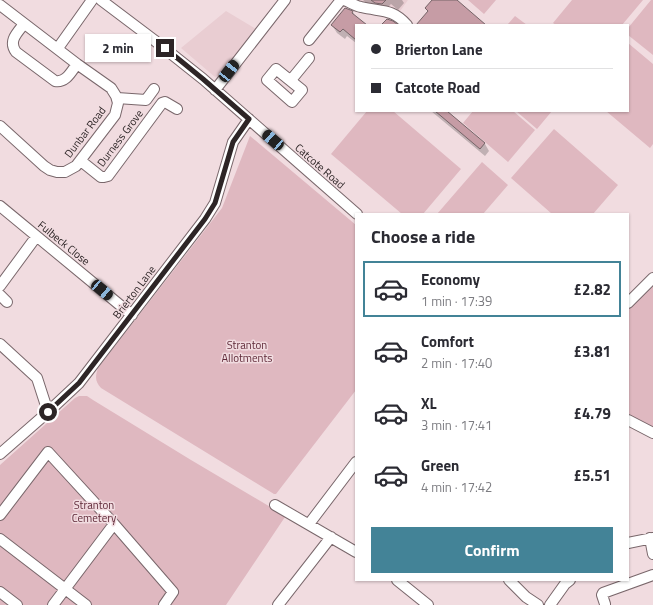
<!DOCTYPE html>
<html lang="en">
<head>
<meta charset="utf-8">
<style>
	:root { --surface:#fff; --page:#f7f7f7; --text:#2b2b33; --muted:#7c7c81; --line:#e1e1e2; --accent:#438397 }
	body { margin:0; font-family:"Titillium Web",sans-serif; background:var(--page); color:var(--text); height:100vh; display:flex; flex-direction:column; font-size:15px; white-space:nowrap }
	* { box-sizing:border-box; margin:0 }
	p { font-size:13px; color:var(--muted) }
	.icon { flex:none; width:22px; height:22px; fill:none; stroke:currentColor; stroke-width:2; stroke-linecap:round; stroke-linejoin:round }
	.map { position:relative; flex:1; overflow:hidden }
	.drawer { position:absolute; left:355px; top:213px; width:274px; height:368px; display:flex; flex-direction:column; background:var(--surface); border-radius:0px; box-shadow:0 1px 3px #0004 }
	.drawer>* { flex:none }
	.top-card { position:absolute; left:355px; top:24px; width:274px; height:88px; border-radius:0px; box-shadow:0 1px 3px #0004; display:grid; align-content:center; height:88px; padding:0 16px; background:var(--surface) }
	.end { position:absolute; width:18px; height:18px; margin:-9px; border:5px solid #2d2526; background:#fff; box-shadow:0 0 0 2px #fff }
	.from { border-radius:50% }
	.bubble { position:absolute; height:28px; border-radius:0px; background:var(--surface); box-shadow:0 1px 3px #0004; font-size:13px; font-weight:700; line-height:28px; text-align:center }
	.car { position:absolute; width:12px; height:24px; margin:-12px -6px; border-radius:5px; box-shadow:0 0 3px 1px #0007; background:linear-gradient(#222 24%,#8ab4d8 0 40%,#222 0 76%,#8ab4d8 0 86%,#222 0) }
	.top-card b { display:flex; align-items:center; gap:14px; height:38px; font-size:15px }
	.top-card b+b { border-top:1px solid var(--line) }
	.top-card i { width:10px; height:10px; background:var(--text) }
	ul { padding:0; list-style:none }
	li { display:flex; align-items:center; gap:12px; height:56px; margin:0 8px 6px; padding:0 8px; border:2px solid transparent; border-radius:0px }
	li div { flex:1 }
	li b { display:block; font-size:15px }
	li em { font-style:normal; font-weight:700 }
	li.selected { border-color:var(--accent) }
	li>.icon { width:36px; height:36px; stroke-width:1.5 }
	h2 { padding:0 16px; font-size:18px; line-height:48px }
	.cta { display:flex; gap:8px; margin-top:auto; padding:8px 16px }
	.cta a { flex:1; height:46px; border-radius:0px; background:var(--accent); color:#fff; font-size:16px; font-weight:700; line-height:46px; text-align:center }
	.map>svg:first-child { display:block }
	.built { fill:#e9cdd2 }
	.green { fill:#dfb8c0 }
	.shadow { fill:#0003 }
	.building { fill:#c69ca5; stroke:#766468 }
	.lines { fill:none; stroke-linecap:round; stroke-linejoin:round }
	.minor-casing { stroke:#79676b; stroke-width:12 }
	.minor { stroke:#fff; stroke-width:10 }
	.route { stroke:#2d2526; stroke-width:5 }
	.labels { text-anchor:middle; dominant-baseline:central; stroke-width:3; stroke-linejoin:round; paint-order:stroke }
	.street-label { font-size:11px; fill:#2d2526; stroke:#f1dce0 }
	.park-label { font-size:11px; fill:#5e2837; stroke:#f1dce0 }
</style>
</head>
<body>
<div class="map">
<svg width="653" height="605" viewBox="0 0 653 605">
	<rect width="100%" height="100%" fill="#f1dce0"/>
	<path class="built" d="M350 0H408L398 14Z
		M226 11 256 29 221 74 215 77 181 48Z"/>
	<path class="green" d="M468 0H496L484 14Z
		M572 0H643L622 25H556L553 23Z
		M651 0H653V55L628 35V28Z
		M515 16 527 25H507Z
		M628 43 653 64V144L650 148 606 111H628Z
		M367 111H393L461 169 423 214H402L331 154Z
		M473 111H513L535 130 508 162 463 123Z
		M516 111H552L537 129Z
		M554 129 618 185 593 214H552L511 178Z
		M250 136 356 225V390L276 494H274L101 388C95 381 95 377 98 368L222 208Z
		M482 162 508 185 483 214H437Z
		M649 283 653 286V433L628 420V303Z
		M79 396H87L93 400 191 460 284 515 285 517 226 605H0V465L75 398Z"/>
	<path class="shadow" d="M363 0H402L404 3 398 10 391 4 385 10 372 8Z
		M346 9 353 12 355 16 365 25H356V43L347 36 345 39 337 33 332 25Z
		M431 111H446L485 144 489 151 485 156Z"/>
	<path class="building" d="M371 0H386L382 4 375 3Z
		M432 0H457L486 25H416L428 11 425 8Z
		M345 8 353 11 352 13 367 25H356V40L343 29 340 32 331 25Z
		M387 19 393 21 398 25H381Z
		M435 111H447L485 143 480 149Z"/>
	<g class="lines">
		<defs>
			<path id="minor" d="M101 0 154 40 203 79 357 214
				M344 0C350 2 355 6 361 7 381 12 392 8 407 25
				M0 5 77 64 111 88 116 96 118 103 115 115 76 166 65 172H57L50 170 44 166 0 126
				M24 24C17 33 8 41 16 52L55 81C66 83 71 72 77 64
				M309 40 341 0
				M58 48 92 0
				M276 69 302 90 292 102 267 80Z
				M291 80 309 58
				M215 90 285 0
				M117 98 146 100 154 89
				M81 161 101 177H104L108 176 162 103 165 102 177 109
				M0 206 132 315
				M0 286 36 237
				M0 295 7 302
				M628 303 653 278
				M0 344 37 378 48 412
				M628 420 653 433
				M0 454 48 412 79 383 205 219 215 203 233 142 249 119
				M275 505 356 552
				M0 515 48 452 114 524 173 592 164 605
				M309 524 356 462
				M650 538 653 554
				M0 539 86 605
				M628 543 653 538
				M397 580 428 605
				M509 580 526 597 538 605
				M0 592 17 605
				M605 604 602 595 603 593 653 575
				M53 605 114 524
				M278 605 331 537
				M550 605 565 584 570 580"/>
		</defs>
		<use href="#minor" class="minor-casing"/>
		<use href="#minor" class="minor"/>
	</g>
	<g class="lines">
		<path class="route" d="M48 412 79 383 205 219 215 203 233 142 249 119 203 79 165 48"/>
	</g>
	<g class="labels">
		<g class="street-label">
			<text transform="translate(85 132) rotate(-53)">Dunbar Road</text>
			<text transform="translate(120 138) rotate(-53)">Durness Grove</text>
			<text transform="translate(320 166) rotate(41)">Catcote Road</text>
			<text transform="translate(64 243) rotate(39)">Fulbeck Close</text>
			<text transform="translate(134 292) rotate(-53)">Brierton Lane</text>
		</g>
		<g class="park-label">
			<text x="247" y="345">Stranton<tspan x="247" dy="13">Allotments</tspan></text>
			<text x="94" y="505">Stranton<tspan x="94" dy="13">Cemetery</tspan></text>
		</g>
	</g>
</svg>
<i class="end from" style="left:48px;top:412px"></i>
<i class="end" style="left:165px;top:48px"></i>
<div class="bubble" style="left:85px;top:34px;width:66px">2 min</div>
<i class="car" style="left:229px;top:71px;rotate:38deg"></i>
<i class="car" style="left:273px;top:140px;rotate:311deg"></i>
<i class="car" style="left:102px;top:290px;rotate:130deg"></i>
<div class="top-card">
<b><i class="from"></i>Brierton Lane</b>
<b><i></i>Catcote Road</b>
</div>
<section class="drawer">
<h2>Choose a ride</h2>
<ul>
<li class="selected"><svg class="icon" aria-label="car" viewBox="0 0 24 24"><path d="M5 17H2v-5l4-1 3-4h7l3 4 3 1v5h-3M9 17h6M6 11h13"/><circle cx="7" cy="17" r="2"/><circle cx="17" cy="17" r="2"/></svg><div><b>Economy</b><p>1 min · 17:39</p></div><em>£2.82</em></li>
<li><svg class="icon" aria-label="car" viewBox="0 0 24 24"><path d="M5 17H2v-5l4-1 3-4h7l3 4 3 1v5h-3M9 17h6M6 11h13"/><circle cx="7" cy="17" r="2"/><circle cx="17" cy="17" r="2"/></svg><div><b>Comfort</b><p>2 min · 17:40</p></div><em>£3.81</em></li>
<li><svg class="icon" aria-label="car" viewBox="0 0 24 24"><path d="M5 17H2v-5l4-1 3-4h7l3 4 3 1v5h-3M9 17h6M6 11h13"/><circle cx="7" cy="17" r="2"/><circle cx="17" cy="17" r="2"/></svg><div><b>XL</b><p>3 min · 17:41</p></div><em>£4.79</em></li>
<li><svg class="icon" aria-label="car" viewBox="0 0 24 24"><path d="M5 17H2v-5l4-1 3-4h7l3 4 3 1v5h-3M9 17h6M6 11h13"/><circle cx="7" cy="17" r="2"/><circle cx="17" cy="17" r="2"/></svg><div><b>Green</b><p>4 min · 17:42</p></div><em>£5.51</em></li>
</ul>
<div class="cta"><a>Confirm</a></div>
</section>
</div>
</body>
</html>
